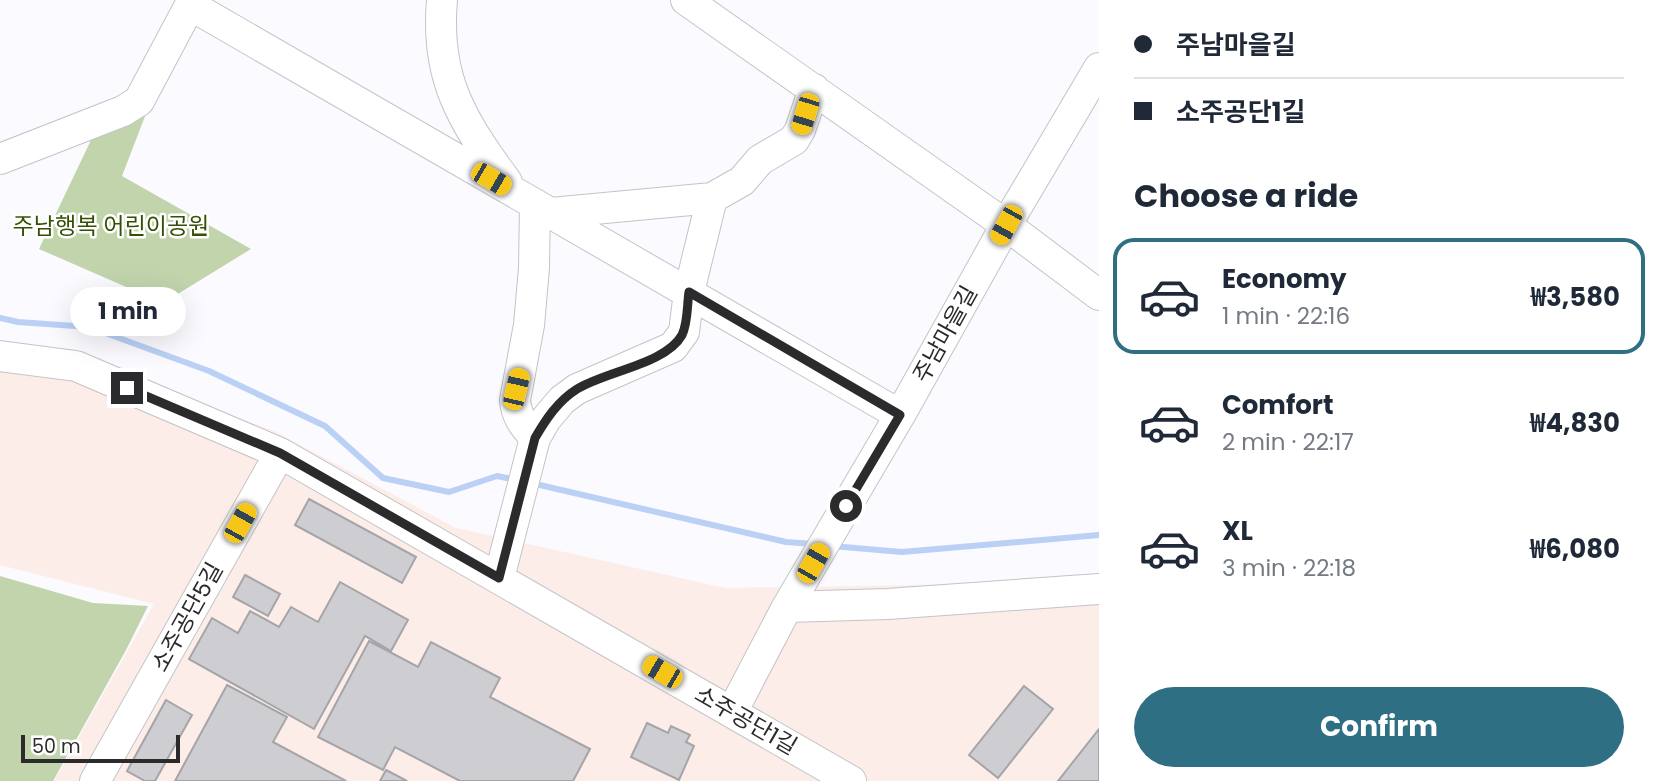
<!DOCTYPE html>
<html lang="en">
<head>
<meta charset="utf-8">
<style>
	:root { --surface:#fff; --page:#f6f6f7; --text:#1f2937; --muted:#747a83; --line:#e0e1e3; --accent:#2f6f83 }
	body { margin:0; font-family:Poppins,"Noto Sans KR",sans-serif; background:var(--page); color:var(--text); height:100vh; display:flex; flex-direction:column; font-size:26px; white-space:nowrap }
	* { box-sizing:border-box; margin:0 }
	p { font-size:23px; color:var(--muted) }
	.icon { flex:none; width:38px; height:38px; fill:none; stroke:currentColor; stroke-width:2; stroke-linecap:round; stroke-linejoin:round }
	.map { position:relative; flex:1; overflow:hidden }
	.panel { display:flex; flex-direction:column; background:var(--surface); width:560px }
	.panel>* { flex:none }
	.guide { display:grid; align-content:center; height:154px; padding:0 35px; background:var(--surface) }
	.scale { position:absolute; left:21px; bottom:18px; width:159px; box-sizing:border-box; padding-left:7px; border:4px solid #2b2b2d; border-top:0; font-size:19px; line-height:24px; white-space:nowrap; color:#2b2b2d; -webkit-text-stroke:5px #fff; paint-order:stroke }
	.end { position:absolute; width:32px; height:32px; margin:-16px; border:9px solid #2b2b2d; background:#fff; box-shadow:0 0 0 4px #fff }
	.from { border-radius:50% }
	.bubble { position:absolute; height:49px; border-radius:24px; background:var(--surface); box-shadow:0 7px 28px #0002; font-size:23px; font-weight:700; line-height:49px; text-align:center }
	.car { position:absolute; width:21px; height:42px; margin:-21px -10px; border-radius:9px; box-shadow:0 0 5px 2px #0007; background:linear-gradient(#f5c518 24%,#345 0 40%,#f5c518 0 76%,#345 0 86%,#f5c518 0) }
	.guide b { display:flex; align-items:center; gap:24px; height:66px; font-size:26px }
	.guide b+b { border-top:2px solid var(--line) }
	.guide i { width:18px; height:18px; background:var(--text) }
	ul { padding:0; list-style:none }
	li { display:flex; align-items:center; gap:21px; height:116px; margin:0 14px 10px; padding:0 21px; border:4px solid transparent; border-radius:21px }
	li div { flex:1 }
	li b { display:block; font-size:26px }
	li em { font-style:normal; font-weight:700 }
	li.selected { border-color:var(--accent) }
	li>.icon { width:63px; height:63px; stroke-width:1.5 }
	h2 { padding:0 35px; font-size:32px; line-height:84px }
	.cta { display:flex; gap:14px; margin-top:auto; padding:14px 35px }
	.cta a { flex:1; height:80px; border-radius:42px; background:var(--accent); color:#fff; font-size:28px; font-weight:700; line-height:80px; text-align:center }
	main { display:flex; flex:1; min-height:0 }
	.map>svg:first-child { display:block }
	.industrial { fill:#fcede8 }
	.green { fill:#c1d4ac }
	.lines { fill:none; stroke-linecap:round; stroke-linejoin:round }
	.stream { stroke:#bad1f5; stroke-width:6 }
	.building { fill:#cecdd1; stroke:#a5a4a8; stroke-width:2 }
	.minor-casing { stroke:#c4c4c8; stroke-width:32 }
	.minor { stroke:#fff; stroke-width:30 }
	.route { stroke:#2b2b2d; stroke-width:9 }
	.labels { text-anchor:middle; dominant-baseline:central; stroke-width:5; stroke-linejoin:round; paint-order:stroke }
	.park-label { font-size:23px; fill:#354f05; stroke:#fff }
	.street-label { font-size:23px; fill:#2b2b2d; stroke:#fff }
</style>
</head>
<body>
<main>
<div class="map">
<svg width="1099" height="781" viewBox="0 0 1099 781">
	<rect width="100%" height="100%" fill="#fafaff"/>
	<path class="industrial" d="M0 350 72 359 274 431 456 528 725 588 1099 582V781H54L154 604 0 565Z"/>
	<path class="green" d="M147 111 122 176 251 249 163 303 39 249 92 138Z
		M0 576 93 603 148 606 126 650 53 781H0Z"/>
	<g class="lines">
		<path class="stream" d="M0 318 18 322 89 327 209 371 325 426 383 478 449 492 497 476 517 480
			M531 483 786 542 814 544
			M832 546 902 552 1099 535"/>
	</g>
	<path class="building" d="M309 499 416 557 402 583 295 525Z
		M245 575 280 594 268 616 233 597Z
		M340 582 408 620 391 651 365 636 314 729 189 659 212 618 238 633 250 611 279 627 291 607 318 622Z
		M369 641 418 667 431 642 500 678 490 697 590 749 573 781H460L395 747 383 770 318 737Z
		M227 685 287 717 273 742 346 781H175Z
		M1024 686 1053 709 998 778 969 755Z
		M166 700 192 715 155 781H145L127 771Z
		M647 723 668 733 671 726 690 735 686 742 694 746 679 780 631 757Z
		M1099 729V781H1058Z
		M386 770 407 781H380Z"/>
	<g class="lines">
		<defs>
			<path id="minor" d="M193 0 190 5 900 415
				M442 0C435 78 462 121 507 182
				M686 0 1006 225 1099 295
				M0 159 123 111 139 101 190 5
				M551 213 712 198
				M0 356 76 366 280 453 851 781
				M535 438C524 426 516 416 515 400L529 325 534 268 535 204
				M499 578 535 438 546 419 562 400 577 389 673 347 684 332 689 292 712 198 742 181 760 160 794 140 800 130 814 89
				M787 607 888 604 1099 589
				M732 712 787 607 900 415 1006 225 1099 68
				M95 781 280 453"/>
		</defs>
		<use href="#minor" class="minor-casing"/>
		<use href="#minor" class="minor"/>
	</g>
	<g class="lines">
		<path class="route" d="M127 388 280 453 499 578 535 438C546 419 558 401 577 389 606 371 666 364 682 335 688 323 687 305 689 292L900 415 846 506"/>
	</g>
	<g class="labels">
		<g class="park-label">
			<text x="111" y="226">주남행복 어린이공원</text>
		</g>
		<g class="street-label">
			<text transform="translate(945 334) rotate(-61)">주남마을길</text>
			<text transform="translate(187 617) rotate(-61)">소주공단5길</text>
			<text transform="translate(746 720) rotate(30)">소주공단1길</text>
		</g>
	</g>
</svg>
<div class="scale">50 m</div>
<i class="end from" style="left:846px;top:506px"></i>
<i class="end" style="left:127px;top:388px"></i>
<div class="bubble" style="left:70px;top:287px;width:116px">1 min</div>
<i class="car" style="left:805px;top:114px;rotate:197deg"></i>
<i class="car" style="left:491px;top:179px;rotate:120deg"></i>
<i class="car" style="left:1006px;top:225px;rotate:209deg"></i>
<i class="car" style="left:516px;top:389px;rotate:13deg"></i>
<i class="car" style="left:240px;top:523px;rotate:29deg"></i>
<i class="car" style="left:813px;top:563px;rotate:30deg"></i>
<i class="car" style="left:662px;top:672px;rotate:300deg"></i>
</div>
<section class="panel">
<div class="guide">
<b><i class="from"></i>주남마을길</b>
<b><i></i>소주공단1길</b>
</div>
<h2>Choose a ride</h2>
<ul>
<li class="selected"><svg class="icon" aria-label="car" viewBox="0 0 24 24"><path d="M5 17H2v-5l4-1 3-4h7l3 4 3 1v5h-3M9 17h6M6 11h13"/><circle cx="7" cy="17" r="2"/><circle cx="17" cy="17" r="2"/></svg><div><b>Economy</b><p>1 min · 22:16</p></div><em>₩3,580</em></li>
<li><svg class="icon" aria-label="car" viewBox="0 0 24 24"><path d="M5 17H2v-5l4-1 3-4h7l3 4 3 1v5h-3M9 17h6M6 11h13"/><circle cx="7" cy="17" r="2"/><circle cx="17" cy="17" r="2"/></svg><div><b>Comfort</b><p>2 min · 22:17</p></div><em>₩4,830</em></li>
<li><svg class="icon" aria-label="car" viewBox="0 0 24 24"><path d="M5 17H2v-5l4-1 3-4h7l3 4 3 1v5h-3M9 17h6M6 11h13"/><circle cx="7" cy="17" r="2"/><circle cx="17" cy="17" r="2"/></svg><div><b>XL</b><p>3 min · 22:18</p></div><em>₩6,080</em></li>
</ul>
<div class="cta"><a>Confirm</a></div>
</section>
</main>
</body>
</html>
